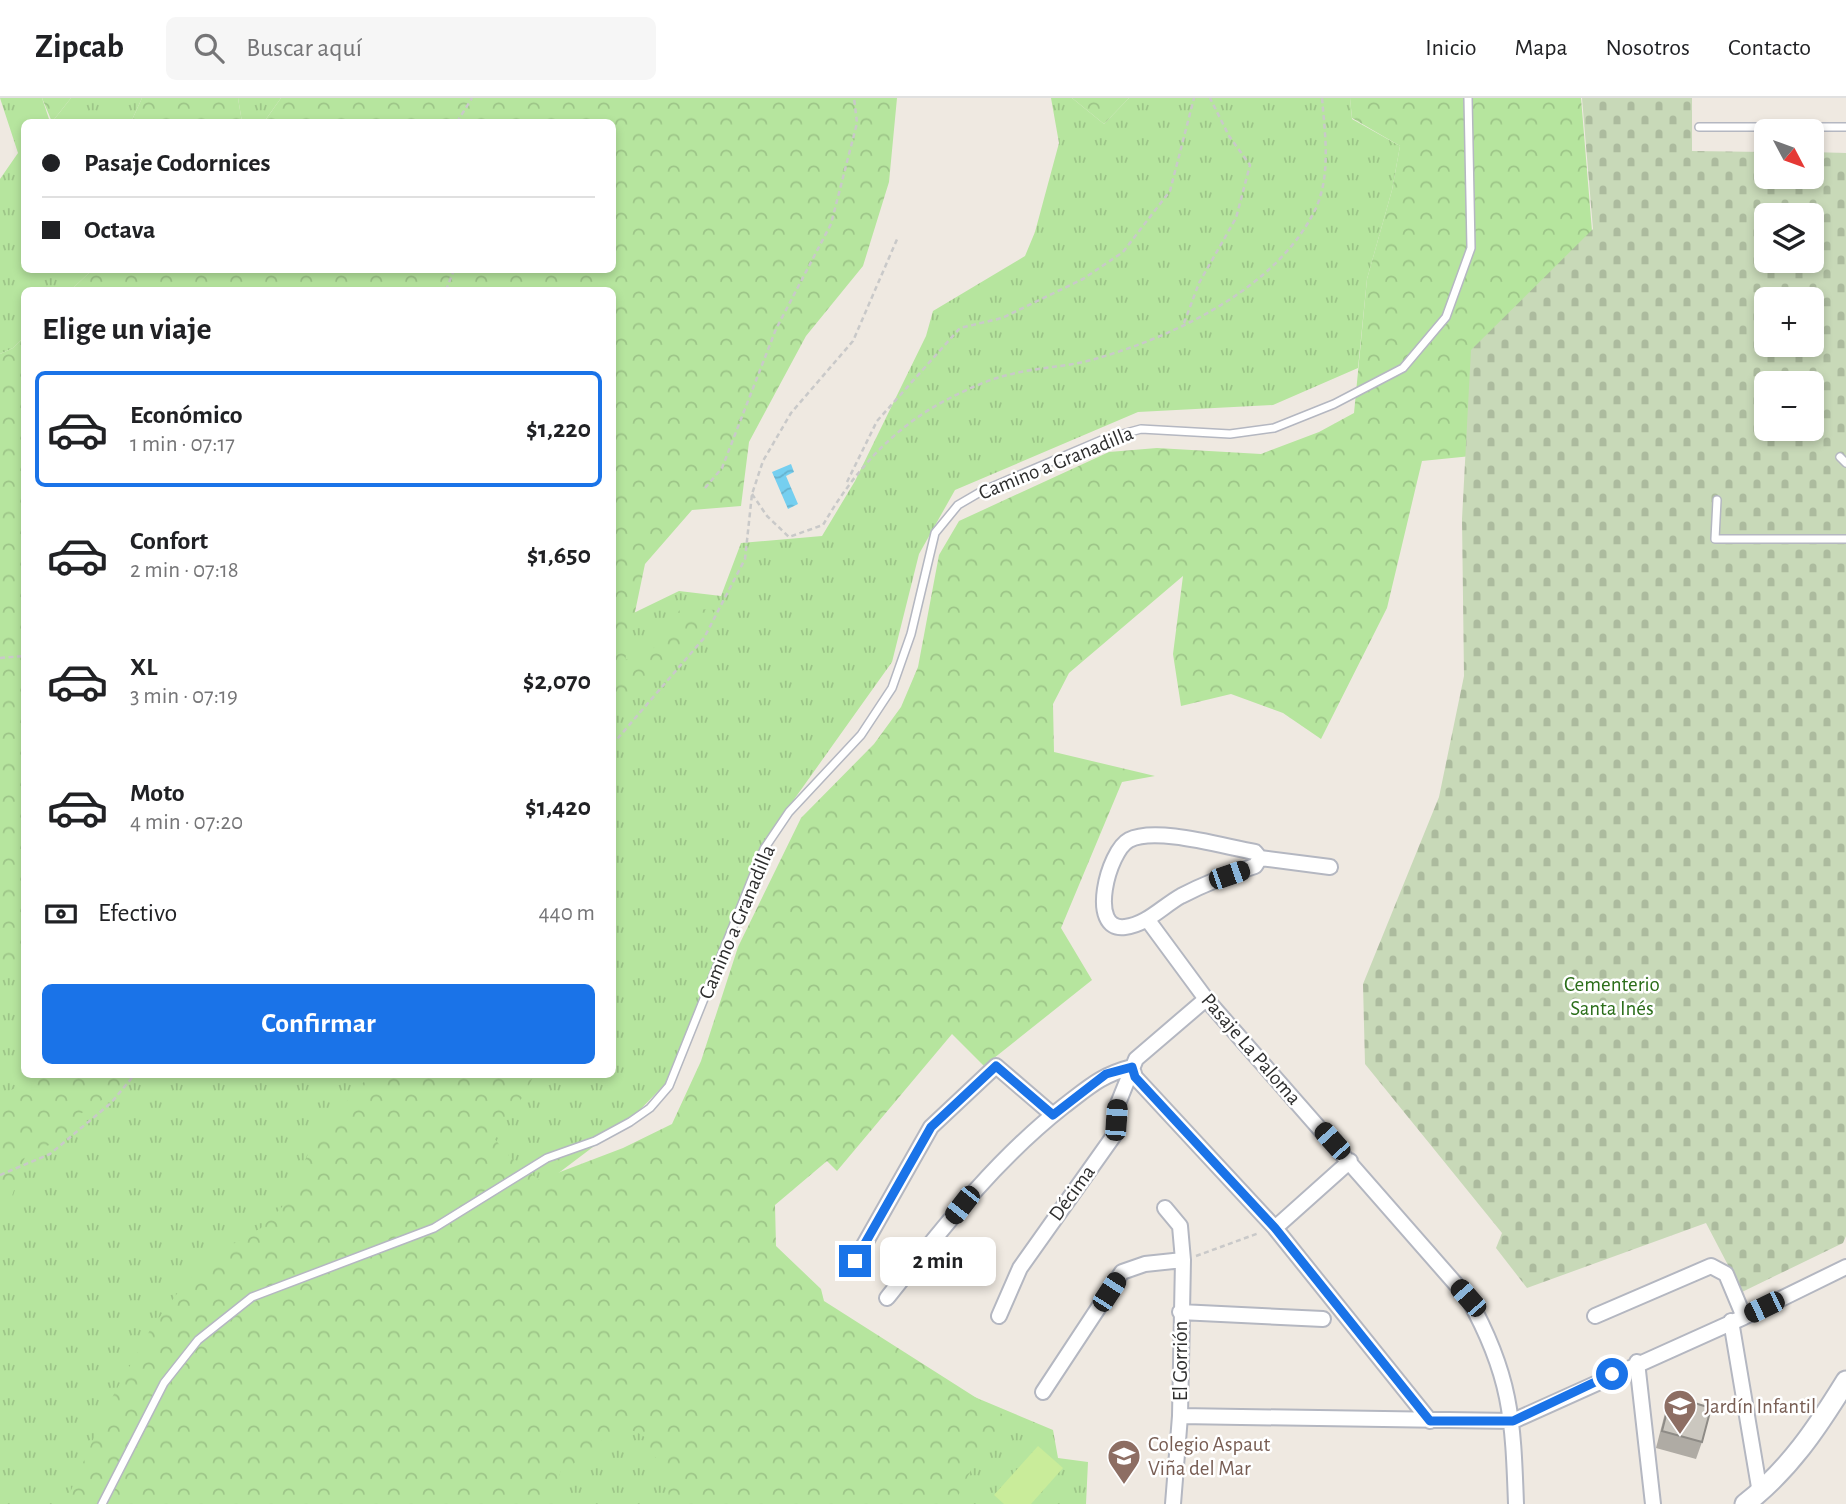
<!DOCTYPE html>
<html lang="es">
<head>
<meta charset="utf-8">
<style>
	:root { --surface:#fff; --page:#f6f6f6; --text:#202124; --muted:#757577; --line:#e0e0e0; --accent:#1a73e8 }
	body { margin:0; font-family:"Alegreya Sans",sans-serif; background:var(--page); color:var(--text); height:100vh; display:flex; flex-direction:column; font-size:26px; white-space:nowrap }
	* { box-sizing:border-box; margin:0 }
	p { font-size:23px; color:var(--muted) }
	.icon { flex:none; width:38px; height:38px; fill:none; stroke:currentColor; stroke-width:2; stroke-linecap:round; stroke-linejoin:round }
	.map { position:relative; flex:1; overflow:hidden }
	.sheet { position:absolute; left:21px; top:189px; width:595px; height:791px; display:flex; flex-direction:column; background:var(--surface); border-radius:10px; box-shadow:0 4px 10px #0003 }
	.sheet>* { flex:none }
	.guide { position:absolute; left:21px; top:21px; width:595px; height:154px; border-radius:10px; box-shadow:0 4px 10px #0003; display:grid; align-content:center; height:154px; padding:0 21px; background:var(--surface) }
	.needle { width:46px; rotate:131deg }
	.controls { position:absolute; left:1754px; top:21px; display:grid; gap:14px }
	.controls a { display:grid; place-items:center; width:70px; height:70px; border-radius:10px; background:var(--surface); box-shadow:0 4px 10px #0003; font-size:35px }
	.end { position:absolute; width:32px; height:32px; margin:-16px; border:9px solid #1a73e8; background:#fff; box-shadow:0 0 0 4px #fff }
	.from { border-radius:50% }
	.bubble { position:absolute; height:49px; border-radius:10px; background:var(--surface); box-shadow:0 4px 10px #0003; font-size:23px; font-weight:600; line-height:49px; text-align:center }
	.car { position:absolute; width:21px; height:42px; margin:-21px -10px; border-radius:9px; box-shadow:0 0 5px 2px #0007; background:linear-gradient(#222 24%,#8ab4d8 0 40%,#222 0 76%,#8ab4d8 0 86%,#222 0) }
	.guide b { display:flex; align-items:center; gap:24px; height:66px; font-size:26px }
	.guide b+b { border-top:2px solid var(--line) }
	.guide i { width:18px; height:18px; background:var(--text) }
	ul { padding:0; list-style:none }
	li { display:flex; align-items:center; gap:21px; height:116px; margin:0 14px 10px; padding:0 7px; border:4px solid transparent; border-radius:10px }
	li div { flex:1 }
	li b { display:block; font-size:26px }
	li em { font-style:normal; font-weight:600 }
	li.current { border-color:var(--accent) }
	li>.icon { width:63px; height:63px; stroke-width:1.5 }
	h2 { padding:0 21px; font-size:32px; line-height:84px }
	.pay { display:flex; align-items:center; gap:18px; height:77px; padding:0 21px; font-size:26px }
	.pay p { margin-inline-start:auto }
	.cta { display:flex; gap:14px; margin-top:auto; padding:14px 21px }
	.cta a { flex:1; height:80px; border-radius:10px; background:var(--accent); color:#fff; font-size:28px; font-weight:600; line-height:80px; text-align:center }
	header { display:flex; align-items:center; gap:42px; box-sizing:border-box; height:98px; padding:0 35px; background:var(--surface); border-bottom:2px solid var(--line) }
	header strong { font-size:33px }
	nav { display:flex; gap:38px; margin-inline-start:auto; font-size:24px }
	.search { width:490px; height:63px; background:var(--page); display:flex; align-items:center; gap:18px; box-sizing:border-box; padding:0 24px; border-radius:10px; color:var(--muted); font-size:26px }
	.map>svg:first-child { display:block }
	.grass { fill:url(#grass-tufts) }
	.forest { fill:url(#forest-crowns) }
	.cemetery { fill:url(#cemetery-stones); fill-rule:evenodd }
	.pitch { fill:#c9ec9a }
	.water { fill:url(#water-waves) }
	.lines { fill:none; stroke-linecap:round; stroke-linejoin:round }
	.lane-casing { stroke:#b4b7c1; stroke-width:10 }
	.street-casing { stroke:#b4b7c1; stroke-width:18 }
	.secondary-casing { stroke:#b4b7c1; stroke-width:23 }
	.path { stroke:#c9c9c9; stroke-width:2.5; stroke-dasharray:5 3.5; stroke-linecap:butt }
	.lane { stroke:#fff; stroke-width:7 }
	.street { stroke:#fff; stroke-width:14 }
	.secondary { stroke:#fff; stroke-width:19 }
	.wall { fill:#afaba4 }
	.building { fill:#cbc7bf; stroke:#8e8b86; stroke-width:2 }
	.route { stroke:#1a73e8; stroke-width:9 }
	.labels { text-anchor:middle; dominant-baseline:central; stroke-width:5; stroke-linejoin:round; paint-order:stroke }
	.street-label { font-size:21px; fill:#2e2e2e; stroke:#fff }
	.park-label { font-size:21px; fill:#2c6e1b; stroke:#fff }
	.education-label { font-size:21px; fill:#785e54; stroke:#fff; text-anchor:start }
</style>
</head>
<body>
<header>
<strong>Zipcab</strong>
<div class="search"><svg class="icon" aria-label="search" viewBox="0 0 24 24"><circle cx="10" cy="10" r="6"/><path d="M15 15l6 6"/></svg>Buscar aquí</div>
<nav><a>Inicio</a><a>Mapa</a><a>Nosotros</a><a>Contacto</a></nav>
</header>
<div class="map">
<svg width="1846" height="1406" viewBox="0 0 1846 1406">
	<defs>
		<pattern id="grass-tufts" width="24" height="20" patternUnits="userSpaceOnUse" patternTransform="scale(1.75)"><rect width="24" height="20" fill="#b6e59e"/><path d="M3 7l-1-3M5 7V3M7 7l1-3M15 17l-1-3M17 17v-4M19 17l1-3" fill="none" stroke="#9dc588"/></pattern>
		<pattern id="forest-crowns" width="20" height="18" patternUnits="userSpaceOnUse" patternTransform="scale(1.75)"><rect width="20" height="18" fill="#b6e59e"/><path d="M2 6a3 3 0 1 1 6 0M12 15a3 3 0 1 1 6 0" fill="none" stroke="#9dc588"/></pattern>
		<pattern id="cemetery-stones" width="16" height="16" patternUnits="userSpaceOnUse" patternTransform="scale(1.75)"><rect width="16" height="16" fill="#c8d9b8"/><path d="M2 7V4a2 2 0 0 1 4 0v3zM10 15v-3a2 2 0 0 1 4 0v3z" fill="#acbb9e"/></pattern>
		<pattern id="water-waves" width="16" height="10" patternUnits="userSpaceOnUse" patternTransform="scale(1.75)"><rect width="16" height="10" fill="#75cff0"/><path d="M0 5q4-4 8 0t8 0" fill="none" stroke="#66b2ce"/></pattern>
	</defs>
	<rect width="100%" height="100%" fill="#efe9e1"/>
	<path class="grass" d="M0 0H42L50 24H24V172H92L71 192H24V239L13 250 0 256V81L18 55Z
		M71 0H142L131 24H52Z
		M238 0H281L264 24H242Z
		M1051 0H1072L1104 26 1129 0H1350L1352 21 1400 48 1392 92 1367 181 1358 270 1273 307 1138 314 955 392 919 456 892 564 763 745 668 983 634 1018 544 1086 953 1290 1053 1332 1058 1360 1088 1364 1086 1406H0V589L24 588V976H612L613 525 679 493 721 498 741 445 822 438 855 383 926 238 933 213 1025 158 1035 134 1059 45Z"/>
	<path class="forest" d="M42 0H71L52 24Z
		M142 0H238L242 24H131Z
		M281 0H897L889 84 863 168 806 238 749 344 741 408 692 412 645 466 625 562 651 554 681 510 716 512 667 568 613 606 612 192H71L92 172H612V24H264Z
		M1072 0H1129L1104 26Z
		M1350 0H1581L1592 133 1530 352 1422 363 1387 510 1321 641 1283 615 1231 596 1181 608 1173 556 1183 478 1069 575 1053 606 1054 654 1155 678 1122 684 1061 830 1092 882 984 968 952 936 837 1073 827 1063 775 1107 776 1148 821 1191 824 1203 1008 1320 975 1364 957 1400 949 1406H669L667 1370 647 1352V1341C613 1311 591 1362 561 1373L554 1390 561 1401 556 1406H65L110 1303 150 1232 182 1189 212 1158 261 1130 282 1109 318 1036 370 977H534L524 997 493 1039 510 1059 539 1082 623 1050 672 1026 701 963 738 849 801 720 874 646 901 609 918 569 939 457 959 423 1109 354 1157 350 1261 356 1319 334 1354 315 1367 181 1392 92 1400 48 1352 20Z
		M24 239V870L0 874V256L13 250Z
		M33 976 141 977 77 1018 70 1039 26 1056 11 1101 0 1100V997L22 987Z"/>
	<path class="cemetery" d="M1582 0H1692V53L1766 54V79H1811V54L1846 55V1138L1843 1145 1742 1194 1706 1125 1527 1190 1496 1150 1502 1135 1365 966 1363 886 1439 699 1464 578 1462 421 1471 252 1593 131ZM1766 117H1811V163H1766ZM1766 201H1811V247H1766ZM1766 285H1811V331H1766Z"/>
	<path class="pitch" d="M1038 1348 1063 1370 1031 1406H1004L994 1397Z"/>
	<path class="water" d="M791 366 794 374 786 378 798 406 788 411 772 374Z"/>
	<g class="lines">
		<defs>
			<path id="lane" d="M1699 29H1846
				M1840 359 1846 365
				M1717 402 1715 441H1846
				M102 1406 164 1285 198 1242 252 1199 434 1130 547 1060 595 1043 630 1024 650 1010 669 988 764 751 789 714 861 637 892 590 911 536 935 435 958 407 982 393 1104 341 1141 331 1230 336 1274 330 1334 306 1403 270 1446 219 1471 150 1468 0"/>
			<path id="street" d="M1260 760 1255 768C1230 776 1204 786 1181 798 1163 808 1146 827 1125 829 1087 834 1108 753 1129 742 1156 728 1225 749 1255 754L1260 760 1330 769
				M1147 821 1206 901 1468 1200C1511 1277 1513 1320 1516 1406
				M1132 969 1135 979 1275 1130 1430 1323
				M1165 1110 1180 1128 1183 1162 1180 1318 1173 1406
				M1275 1130 1350 1063
				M855 1163 931 1029 996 968 1053 1017
				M887 1200C942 1131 994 1063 1064 1008 1089 989 1101 977 1132 969
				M1180 1214 1323 1221
				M999 1218 1020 1170 1115 1036 1117 1008 1136 961 1206 901
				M1595 1218 1711 1168 1726 1176 1744 1219
				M1731 1223 1760 1395
				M1637 1264 1653 1406
				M1043 1294 1122 1174 1145 1166 1183 1162
				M1180 1318 1513 1323 1744 1219 1846 1169"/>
			<path id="secondary" d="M1745 1406C1789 1372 1817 1330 1846 1283"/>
		</defs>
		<use href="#lane" class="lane-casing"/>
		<use href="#street" class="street-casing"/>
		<use href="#secondary" class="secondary-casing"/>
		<path class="path" d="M457 24 472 0
			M446 192 454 172
			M1184 225 1199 185 1236 120 1250 67 1229 38 1210 0
			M847 384 877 323 960 230 1002 220 1083 181 1123 154 1170 93 1194 0
			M705 390 722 370 776 231 831 126 857 25 854 0
			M752 396 767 418 789 439 823 427C854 373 895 327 952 299 970 290 992 280 1012 276 1039 269 1068 269 1095 261 1175 238 1278 190 1316 110 1331 76 1325 36 1322 0
			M0 560 24 558
			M612 647 704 540 745 461 752 396 763 363 791 315 853 243 898 139
			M0 1077 50 1056 111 1005 135 976
			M1196 1158 1259 1135"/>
		<use href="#lane" class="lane"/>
		<use href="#street" class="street"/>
		<use href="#secondary" class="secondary"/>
	</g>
	<path class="wall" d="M1671 1298 1702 1344 1696 1361 1656 1350 1665 1315Z"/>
	<path class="building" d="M1671 1298 1711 1310 1702 1344 1662 1333Z"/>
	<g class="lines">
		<path class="route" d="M855 1163 931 1029 996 968 1053 1017 1106 976 1132 969 1135 979 1275 1130 1430 1323H1513L1612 1276"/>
	</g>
	<defs>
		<symbol id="school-pin" viewBox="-11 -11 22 30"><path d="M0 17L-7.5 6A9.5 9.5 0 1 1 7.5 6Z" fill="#8d6e63" stroke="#fff"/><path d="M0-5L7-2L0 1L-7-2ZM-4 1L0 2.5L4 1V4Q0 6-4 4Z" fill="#fff"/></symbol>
	</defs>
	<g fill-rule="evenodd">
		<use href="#school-pin" x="1661" y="1289" width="38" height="52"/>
		<use href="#school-pin" x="1105" y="1339" width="38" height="52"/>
	</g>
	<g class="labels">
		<g class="street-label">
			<text transform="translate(1056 365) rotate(-22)">Camino a Granadilla</text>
			<text transform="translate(737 824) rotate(-67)">Camino a Granadilla</text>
			<text transform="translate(1251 951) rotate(49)">Pasaje La Paloma</text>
			<text transform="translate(1072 1095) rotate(-54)">Décima</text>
			<text transform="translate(1180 1263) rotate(-90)">El Gorrión</text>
		</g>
		<g class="park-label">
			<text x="1612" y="886">Cementerio<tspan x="1612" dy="24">Santa Inés</tspan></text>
		</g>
		<g class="education-label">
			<text x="1704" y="1308">Jardín Infantil</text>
			<text x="1148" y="1346">Colegio Aspaut<tspan x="1148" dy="24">Viña del Mar</tspan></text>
		</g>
	</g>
</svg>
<div class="controls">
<a><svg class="needle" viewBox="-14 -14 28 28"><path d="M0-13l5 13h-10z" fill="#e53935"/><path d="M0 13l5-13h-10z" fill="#757577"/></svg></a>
<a><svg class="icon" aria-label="layers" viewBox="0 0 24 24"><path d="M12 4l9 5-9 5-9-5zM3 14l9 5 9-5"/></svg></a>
<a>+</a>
<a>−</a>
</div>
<i class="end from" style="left:1612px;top:1276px"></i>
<i class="end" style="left:855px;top:1163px"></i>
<div class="bubble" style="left:880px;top:1139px;width:116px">2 min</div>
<i class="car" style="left:1229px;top:777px;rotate:71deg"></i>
<i class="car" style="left:1116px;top:1022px;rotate:4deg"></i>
<i class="car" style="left:1332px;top:1043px;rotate:318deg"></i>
<i class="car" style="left:962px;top:1107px;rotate:218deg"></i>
<i class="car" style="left:1109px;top:1194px;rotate:33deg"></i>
<i class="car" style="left:1468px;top:1200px;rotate:319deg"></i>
<i class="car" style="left:1764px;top:1209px;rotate:244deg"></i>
<div class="guide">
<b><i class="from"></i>Pasaje Codornices</b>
<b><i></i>Octava</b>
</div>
<section class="sheet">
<h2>Elige un viaje</h2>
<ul>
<li class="current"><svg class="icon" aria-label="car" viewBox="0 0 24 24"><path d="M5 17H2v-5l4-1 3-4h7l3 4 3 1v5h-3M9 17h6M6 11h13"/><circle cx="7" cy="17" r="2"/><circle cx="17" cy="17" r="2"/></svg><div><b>Económico</b><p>1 min · 07:17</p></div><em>$1,220</em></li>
<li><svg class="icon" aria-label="car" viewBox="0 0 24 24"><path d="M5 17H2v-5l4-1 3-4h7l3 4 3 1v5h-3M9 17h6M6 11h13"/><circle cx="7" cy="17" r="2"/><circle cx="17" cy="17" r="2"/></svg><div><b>Confort</b><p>2 min · 07:18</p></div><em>$1,650</em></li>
<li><svg class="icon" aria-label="car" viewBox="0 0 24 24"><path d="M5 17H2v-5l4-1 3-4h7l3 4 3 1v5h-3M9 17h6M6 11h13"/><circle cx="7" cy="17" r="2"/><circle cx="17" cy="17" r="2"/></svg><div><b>XL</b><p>3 min · 07:19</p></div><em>$2,070</em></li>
<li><svg class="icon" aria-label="car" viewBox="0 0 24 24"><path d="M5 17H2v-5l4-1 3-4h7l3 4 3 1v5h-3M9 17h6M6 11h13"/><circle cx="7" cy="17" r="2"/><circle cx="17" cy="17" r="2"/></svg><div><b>Moto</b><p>4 min · 07:20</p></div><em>$1,420</em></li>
</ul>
<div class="pay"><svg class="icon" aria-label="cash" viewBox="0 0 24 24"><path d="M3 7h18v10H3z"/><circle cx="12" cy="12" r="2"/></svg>Efectivo<p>440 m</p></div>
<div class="cta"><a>Confirmar</a></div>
</section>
</div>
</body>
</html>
